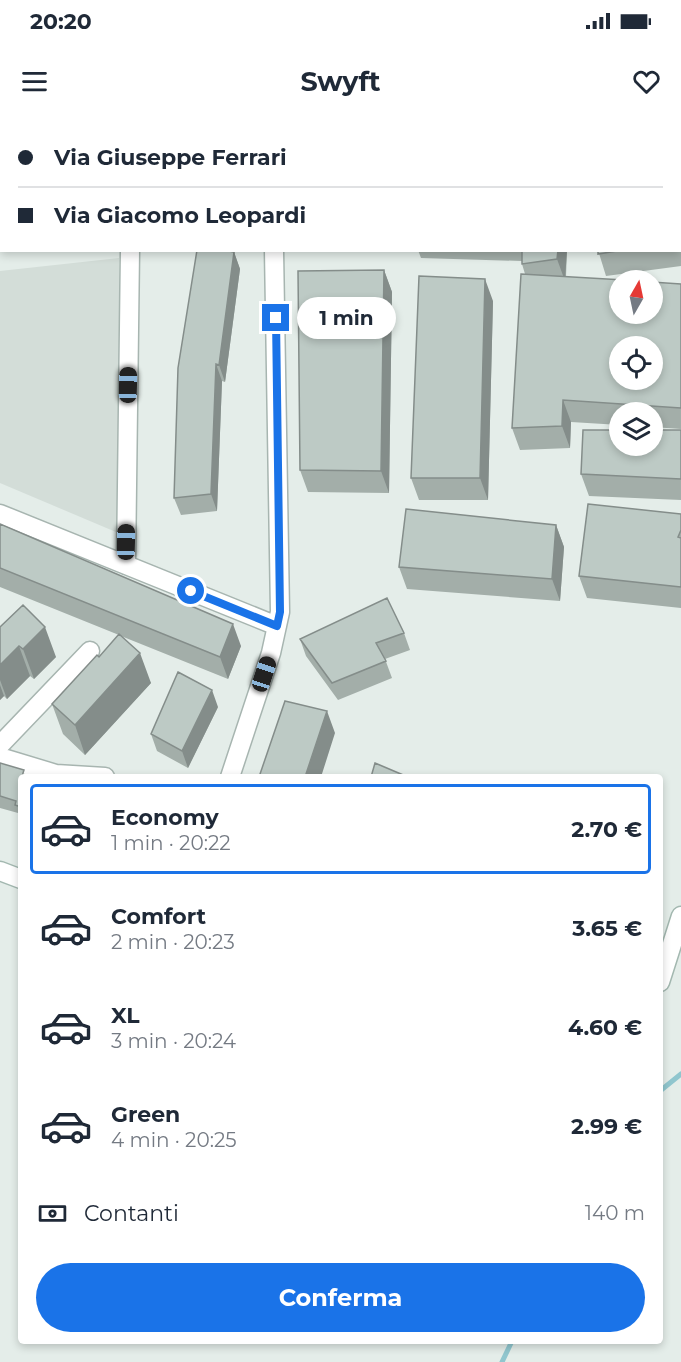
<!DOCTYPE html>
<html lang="it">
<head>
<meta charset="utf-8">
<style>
	:root { --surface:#fff; --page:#f6f6f7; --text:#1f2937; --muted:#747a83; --line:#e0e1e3; --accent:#1a73e8 }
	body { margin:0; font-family:Montserrat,sans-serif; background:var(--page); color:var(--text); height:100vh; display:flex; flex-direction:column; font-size:22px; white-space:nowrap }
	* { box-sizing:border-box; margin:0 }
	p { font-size:20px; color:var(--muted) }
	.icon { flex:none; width:33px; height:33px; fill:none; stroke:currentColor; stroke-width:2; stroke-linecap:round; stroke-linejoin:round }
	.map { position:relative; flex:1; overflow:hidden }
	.drawer { position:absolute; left:18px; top:654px; width:645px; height:570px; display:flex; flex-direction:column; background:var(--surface); border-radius:6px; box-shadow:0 3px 9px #0003 }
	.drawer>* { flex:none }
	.hud { position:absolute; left:0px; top:0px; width:681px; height:132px; box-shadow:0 3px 9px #0003; display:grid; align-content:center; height:132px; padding:0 18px; background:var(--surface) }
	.needle { width:39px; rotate:9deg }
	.tools { position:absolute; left:609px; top:150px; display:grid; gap:12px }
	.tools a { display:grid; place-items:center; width:54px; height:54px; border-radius:50%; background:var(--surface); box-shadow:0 3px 9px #0003; font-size:30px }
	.end { position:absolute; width:27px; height:27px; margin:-14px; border:8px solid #1a73e8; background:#fff; box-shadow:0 0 0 3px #fff }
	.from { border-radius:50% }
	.bubble { position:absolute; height:42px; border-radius:21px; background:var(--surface); box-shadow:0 3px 9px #0003; font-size:20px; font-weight:700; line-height:42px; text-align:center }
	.car { position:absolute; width:18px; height:36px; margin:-18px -9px; border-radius:8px; box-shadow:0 0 4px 2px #0007; background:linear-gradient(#222 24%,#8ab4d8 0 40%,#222 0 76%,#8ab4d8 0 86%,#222 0) }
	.hud b { display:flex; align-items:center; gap:21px; height:57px; font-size:22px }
	.hud b+b { border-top:2px solid var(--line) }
	.hud i { width:15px; height:15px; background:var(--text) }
	ul { padding:10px 0 0; list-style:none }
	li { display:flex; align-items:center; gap:18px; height:90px; margin:0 12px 9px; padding:0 6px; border:3px solid transparent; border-radius:6px }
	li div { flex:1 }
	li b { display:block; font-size:22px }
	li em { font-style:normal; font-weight:700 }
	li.selected { border-color:var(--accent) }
	li>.icon { width:54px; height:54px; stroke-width:1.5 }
	.pay { display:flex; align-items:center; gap:15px; height:66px; padding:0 18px; font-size:22px }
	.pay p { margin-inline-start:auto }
	.button { display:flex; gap:12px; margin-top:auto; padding:12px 18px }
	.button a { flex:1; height:69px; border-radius:36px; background:var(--accent); color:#fff; font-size:24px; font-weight:700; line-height:69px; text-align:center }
	.status { display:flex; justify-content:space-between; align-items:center; height:42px; padding:0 30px; background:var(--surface); direction:ltr }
	.status svg { height:16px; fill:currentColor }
	header { display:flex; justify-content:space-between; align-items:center; height:78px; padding:0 18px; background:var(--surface); font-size:27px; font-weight:700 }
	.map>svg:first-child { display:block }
	.built { fill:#d3ddd8 }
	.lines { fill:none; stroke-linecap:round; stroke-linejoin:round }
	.stream { stroke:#90c6ce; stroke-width:5 }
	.street-casing { stroke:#a7b5b0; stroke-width:21 }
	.secondary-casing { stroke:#a3b8b0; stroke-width:21 }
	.street { stroke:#fff; stroke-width:18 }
	.secondary { stroke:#fff; stroke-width:18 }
	.wall { fill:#a3aea9 }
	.shaded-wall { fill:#848d8a }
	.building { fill:#bdcac5; stroke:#848d8a; stroke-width:1.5; fill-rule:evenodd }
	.route { stroke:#1a73e8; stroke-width:8 }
</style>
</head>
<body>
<div class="status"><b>20:20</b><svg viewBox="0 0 49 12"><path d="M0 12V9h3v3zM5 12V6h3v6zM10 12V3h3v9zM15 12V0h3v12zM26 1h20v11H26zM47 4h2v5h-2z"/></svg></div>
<header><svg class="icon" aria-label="menu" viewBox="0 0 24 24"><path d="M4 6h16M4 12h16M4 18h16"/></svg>Swyft<svg class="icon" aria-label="heart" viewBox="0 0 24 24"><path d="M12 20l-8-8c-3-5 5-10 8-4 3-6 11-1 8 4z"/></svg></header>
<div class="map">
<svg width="681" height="1242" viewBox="0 0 681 1242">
	<rect width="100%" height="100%" fill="#e4ede9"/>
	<path class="built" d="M119 138 123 415 0 363V151Z"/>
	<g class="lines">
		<path class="stream" d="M660 971 681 954
			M502 1242 512 1221"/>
		<defs>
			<path id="street" d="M680 47H681
				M0 121H2
				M0 394 277 506
				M126 445 130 130
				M0 625 90 531
				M0 637 56 654 105 657
				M230 657 271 533 280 492 274 130"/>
			<path id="secondary" d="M0 751 21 759
				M660 862 681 796"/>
		</defs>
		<use href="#street" class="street-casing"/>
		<use href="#secondary" class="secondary-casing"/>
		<use href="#street" class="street"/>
		<use href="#secondary" class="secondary"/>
	</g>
	<path class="wall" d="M0 0H28V2H2L1 87 0 84Z
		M600 0H681V20H680V2H600Z
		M681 63V146L606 156 598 130H680V64Z
		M418 130H567L566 157 681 164V309L652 307V292H620V305L571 302 570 328 520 330 512 308 525 154 522 144V141L421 138Z
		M234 132 240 149 225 262 222 261 217 391 181 395 174 378Z
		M384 150 392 172 389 373 308 372 300 350Z
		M493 181 488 380H419L411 358Z
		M681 310V380L589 376 581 354Z
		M681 394V488L587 478 579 456Z
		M0 404 241 526 228 559 121 516 151 563 85 635 63 614 52 584 99 537 119 515 0 467Z
		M556 405 564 427 560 481 407 469 399 447Z
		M0 507 56 537 34 559 30 556 7 579 4 576 0 580Z
		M404 513 410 530 385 539 392 558 338 580 306 536 300 519Z
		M218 587 188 648 157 631 151 614Z
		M0 643 21 657V699H20L18 693 0 688Z"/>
	<path class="shaded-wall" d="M558 130H567L565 161 557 139Z
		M234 132 240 149 225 262 219 245Z
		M384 150 392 172 389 373 381 351Z
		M485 159 493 181 488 380 480 358Z
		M216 244 222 261 217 391 211 374Z
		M563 280 571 302 570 328 562 306Z
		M556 405 564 427 560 481 552 459Z
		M233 504 241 526 228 559 220 537Z
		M45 507 56 537 34 559 23 529Z
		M19 526 30 556 7 579 0 560V545Z
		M140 533 151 563 85 635 75 605Z
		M0 565 4 576 0 580Z
		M212 570 218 587 188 648 182 631Z
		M327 591 335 613 321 657H305Z"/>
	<path class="building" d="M0 0H23L24 2H2V56H0Z
		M300 0H470V2H300Z
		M497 0H555V2H497Z
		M681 63V123H680V64Z
		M197 130H224L234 132 219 245 216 244 211 374 174 378 178 248Z
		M522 130H558L557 139 522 144Z
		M598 130H623L598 134Z
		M384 150 381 351 300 350 298 151Z
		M521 154 624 160H620V194H652V162L681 164V288L563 280 562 306 512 308ZM620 226H652V260H620Z
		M419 156 485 159 480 358H411Z
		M583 310H620V326H652V310H681V359L581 354Z
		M588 384 681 394V410L678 417 681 418V467L579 456Z
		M406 389 556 405 552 459 399 447Z
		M0 404 233 504 220 537 0 448Z
		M387 478 404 513 376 523 386 541 332 563 300 519Z
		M23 485 45 507 23 529 19 526 0 545V507Z
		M119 514 140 533 75 605 52 584 97 535 99 537Z
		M178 552 212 570 182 631 151 614Z
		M285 581 327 591 305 657H259Z
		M0 643 24 650 22 656 24 657H21V687L15 685 16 681 0 676Z
		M375 643 408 657H371Z"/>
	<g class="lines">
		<path class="route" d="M191 471 277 506 280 492 276 198"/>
	</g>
</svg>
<div class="tools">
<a><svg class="needle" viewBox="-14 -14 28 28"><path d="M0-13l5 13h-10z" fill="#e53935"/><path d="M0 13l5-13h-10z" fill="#747a83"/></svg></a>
<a><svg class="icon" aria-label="locate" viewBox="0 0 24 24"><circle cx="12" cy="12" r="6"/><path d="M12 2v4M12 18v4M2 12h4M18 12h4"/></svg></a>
<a><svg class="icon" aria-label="layers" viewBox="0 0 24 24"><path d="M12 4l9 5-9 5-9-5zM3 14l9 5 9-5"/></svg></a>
</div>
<i class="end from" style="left:191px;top:471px"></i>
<i class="end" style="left:276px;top:198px"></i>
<div class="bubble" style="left:297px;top:177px;width:99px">1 min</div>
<i class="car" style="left:128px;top:265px;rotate:1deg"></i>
<i class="car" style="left:126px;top:422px;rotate:1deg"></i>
<i class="car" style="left:264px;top:554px;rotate:18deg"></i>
<div class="hud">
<b><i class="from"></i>Via Giuseppe Ferrari</b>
<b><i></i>Via Giacomo Leopardi</b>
</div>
<section class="drawer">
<ul>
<li class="selected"><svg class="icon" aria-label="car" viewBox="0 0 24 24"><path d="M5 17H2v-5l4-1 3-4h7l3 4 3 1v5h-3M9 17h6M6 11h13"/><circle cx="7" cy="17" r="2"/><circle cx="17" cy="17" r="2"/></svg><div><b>Economy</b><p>1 min · 20:22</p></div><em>2.70 €</em></li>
<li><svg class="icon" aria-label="car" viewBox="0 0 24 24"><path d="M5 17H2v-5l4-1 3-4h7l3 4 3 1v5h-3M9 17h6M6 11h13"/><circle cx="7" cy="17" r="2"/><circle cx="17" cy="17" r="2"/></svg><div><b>Comfort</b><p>2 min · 20:23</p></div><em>3.65 €</em></li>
<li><svg class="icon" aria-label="car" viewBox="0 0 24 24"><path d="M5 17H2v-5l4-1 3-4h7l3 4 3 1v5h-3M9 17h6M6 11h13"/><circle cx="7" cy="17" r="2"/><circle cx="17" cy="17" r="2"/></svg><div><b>XL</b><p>3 min · 20:24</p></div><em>4.60 €</em></li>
<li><svg class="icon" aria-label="car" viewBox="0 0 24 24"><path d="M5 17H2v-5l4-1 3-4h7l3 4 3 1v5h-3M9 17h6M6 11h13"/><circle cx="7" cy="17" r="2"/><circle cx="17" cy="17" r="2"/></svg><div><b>Green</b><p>4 min · 20:25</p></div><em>2.99 €</em></li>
</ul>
<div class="pay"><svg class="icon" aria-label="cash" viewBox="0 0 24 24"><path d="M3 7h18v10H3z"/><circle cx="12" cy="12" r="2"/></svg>Contanti<p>140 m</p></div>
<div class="button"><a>Conferma</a></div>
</section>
</div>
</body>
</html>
